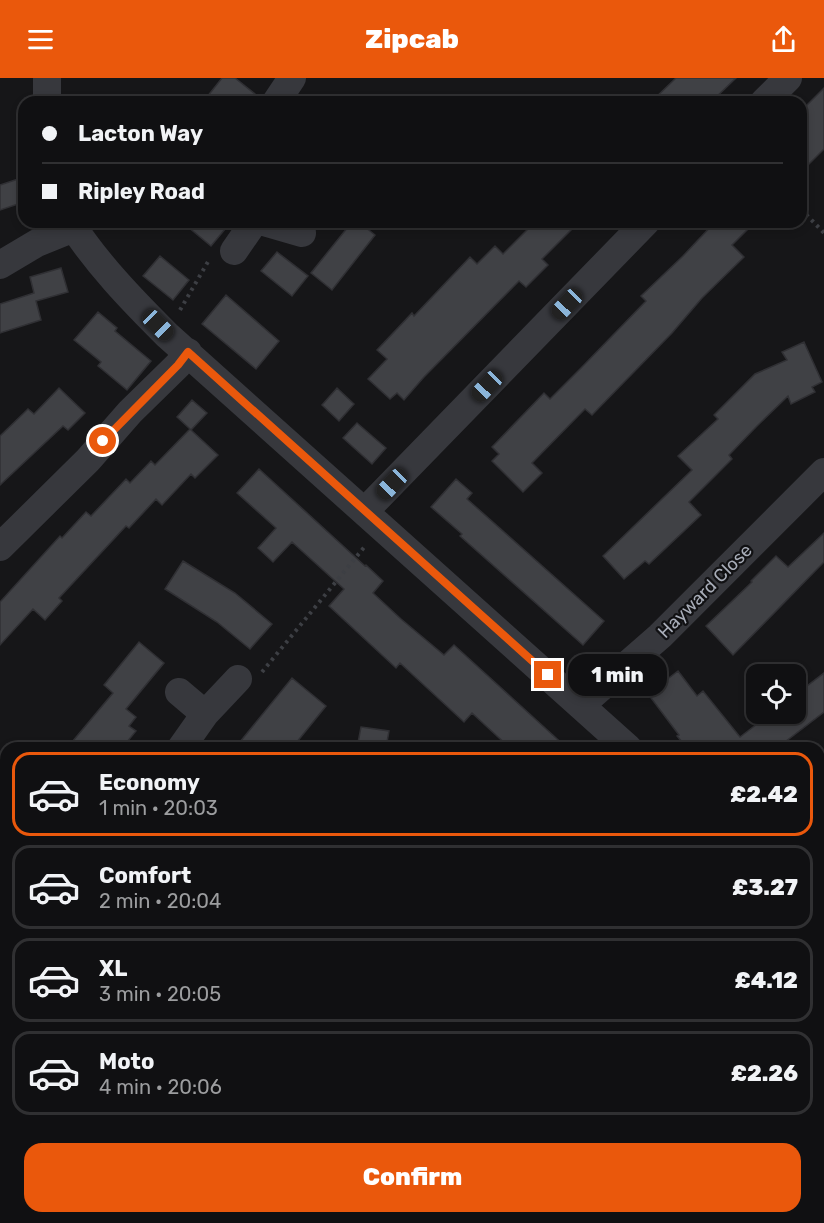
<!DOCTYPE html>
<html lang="en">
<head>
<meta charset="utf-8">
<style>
	:root { --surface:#101012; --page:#1e1e20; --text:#f1f3f6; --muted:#9c9d9f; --line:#303032; --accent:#ea580c }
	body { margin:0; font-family:Rubik,sans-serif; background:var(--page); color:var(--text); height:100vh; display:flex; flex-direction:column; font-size:22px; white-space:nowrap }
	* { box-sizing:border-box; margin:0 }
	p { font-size:20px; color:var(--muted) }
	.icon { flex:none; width:33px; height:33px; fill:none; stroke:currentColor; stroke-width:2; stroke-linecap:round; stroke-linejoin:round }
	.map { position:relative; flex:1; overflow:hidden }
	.side { position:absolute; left:0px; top:664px; width:825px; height:482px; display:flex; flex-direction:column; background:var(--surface); border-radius:18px 18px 0 0; box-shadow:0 3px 9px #0003,0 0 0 2px var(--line) }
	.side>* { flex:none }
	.top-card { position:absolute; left:18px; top:18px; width:789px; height:132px; border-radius:18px; box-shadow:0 3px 9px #0003,0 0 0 2px var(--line); display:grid; align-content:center; height:132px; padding:0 24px; background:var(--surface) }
	.tools { position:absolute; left:746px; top:586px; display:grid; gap:12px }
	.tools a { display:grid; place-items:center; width:60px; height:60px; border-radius:12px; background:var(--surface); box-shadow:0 3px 9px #0003,0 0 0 2px var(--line); font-size:30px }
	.end { position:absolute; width:27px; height:27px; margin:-14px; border:8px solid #ea580c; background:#fff; box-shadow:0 0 0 3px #fff }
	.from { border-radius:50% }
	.bubble { position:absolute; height:42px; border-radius:18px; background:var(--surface); box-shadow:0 3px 9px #0003,0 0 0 2px var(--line); font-size:20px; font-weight:800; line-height:42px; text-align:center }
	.car { position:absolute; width:18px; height:36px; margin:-18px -9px; border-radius:8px; box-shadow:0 0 4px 2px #0007; background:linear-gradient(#222 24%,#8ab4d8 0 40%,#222 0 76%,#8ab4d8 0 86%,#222 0) }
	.top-card b { display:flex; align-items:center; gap:21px; height:57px; font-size:22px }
	.top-card b+b { border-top:2px solid var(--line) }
	.top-card i { width:15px; height:15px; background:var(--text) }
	ul { padding:10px 0 0; list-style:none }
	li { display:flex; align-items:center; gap:18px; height:84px; margin:0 12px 9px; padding:0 12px; border:3px solid var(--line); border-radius:18px }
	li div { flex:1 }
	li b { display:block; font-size:22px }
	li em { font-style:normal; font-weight:800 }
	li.active { border-color:var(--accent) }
	li>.icon { width:54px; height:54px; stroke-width:1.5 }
	.cta { display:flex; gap:12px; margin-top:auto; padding:12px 24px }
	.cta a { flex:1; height:69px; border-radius:18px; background:var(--accent); color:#fff; font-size:24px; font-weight:800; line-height:69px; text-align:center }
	header { display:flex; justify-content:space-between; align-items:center; height:78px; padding:0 24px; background:var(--accent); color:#fff; font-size:27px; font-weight:800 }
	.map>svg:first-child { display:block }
	.building { fill:#404145; stroke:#303034; stroke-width:1.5 }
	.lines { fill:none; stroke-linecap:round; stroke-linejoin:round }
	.path { stroke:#3d3f44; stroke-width:4; stroke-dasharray:3 4.5; stroke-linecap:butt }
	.minor { stroke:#37383d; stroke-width:28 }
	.route { stroke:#ea580c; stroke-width:8 }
	.labels { text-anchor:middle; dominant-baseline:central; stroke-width:4.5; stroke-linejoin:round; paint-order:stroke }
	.street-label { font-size:18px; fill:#a8adb8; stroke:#111113 }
</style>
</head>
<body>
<header><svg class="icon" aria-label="menu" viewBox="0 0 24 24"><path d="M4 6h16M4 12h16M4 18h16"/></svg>Zipcab<svg class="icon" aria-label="share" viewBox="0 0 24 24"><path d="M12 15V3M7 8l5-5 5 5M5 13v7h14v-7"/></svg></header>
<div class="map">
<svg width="824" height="1145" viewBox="0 0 824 1145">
	<rect width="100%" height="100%" fill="#161618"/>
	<path class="building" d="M222 0H235L260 20V24H203Z
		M676 0H736L711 24H651Z
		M824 10V71L801 94V33Z
		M24 99V124L0 132V107Z
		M182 144H231L211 168Z
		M352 144H359L375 157 332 212 311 195Z
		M535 144H579L542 181 548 187 526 209 519 203 424 299 404 322 397 315 390 321 368 301 387 281 377 272 412 235 414 238 470 179 477 186 495 168 503 176Z
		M715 144H755L732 167 744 179 702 220 672 255 592 337 585 331 532 385 542 395 523 414 492 383 499 376 492 369 544 315 550 321 581 290 646 223 641 218 683 178Z
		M277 174 308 198 292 218 261 193Z
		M160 178 189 202 173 222 143 198Z
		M61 190 68 214 36 223 41 242 0 255V226L34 215 30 199Z
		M226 217 279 263 256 291 202 246Z
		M98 234 117 250 115 253 151 283 127 312 98 288 101 284 74 262Z
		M804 264 822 304 812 309 815 314 791 326 788 318 757 348 729 377 732 381 689 424 701 437 649 486 645 483 624 501 603 478 692 392 678 378 718 341 714 337 755 296 787 282 782 274Z
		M59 310 85 335 68 352 63 348 0 407V358L28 331 34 336Z
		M337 310 354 326 339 343 322 327Z
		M192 322 207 335 191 352 218 377 195 400 191 396 162 427 156 421 129 450 126 448 59 520 62 523 45 542 33 531 0 567V524L60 458 62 460 86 434 91 438 126 401 130 405 151 383 155 387 190 351 177 339Z
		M357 345 386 370 372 386 343 360Z
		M259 391 365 488 366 487 383 503 373 515 401 541 444 577 454 567 567 670H510L472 635 464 644 400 585 396 590 329 528 344 511 292 464 273 484 258 470 276 450 237 415Z
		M456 401 472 415 467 421 604 543 583 567 460 458 462 456 431 429Z
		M824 455V484L733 577 706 548 752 504 751 503 776 478 788 489Z
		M183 483 235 515 272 546 250 571 217 544 165 511Z
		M139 564 164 585 126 631 136 639 129 648 136 653 122 670H67L113 615 104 607Z
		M678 593 697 618 703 613 740 659 770 636H795V617L824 595V634L777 670H687L677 658 679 657 648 616Z
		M292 600 326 628 292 670H235Z
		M361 649 389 653 386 670H357Z"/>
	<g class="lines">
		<path class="path" d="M801 131 824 155
			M180 232 209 182
			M262 594 366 467"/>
		<path class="minor" d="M47 24V0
			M276 24 292 0
			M764 24 788 0
			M70 144C97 186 132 222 167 257L628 670
			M264 144 302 155
			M234 173 254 144
			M0 187 37 165 74 150
			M365 433 646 144
			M0 469 88 382 130 334 178 287 188 274
			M179 614 205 636
			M581 627 660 558 824 394
			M181 670 205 636 238 601
			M819 705 824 701
			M481 1140 483 1145"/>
	</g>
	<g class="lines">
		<path class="route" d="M103 363 178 287 188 274 548 597"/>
	</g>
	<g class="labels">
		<g class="street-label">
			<text transform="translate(705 513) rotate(-45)">Hayward Close</text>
		</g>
	</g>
</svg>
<div class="tools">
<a><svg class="icon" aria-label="locate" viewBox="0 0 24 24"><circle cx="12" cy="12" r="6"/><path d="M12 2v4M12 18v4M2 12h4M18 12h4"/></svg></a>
</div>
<i class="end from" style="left:103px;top:363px"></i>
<i class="end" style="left:548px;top:597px"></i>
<div class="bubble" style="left:568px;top:576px;width:99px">1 min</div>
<i class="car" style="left:567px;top:226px;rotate:224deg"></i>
<i class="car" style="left:158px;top:247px;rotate:135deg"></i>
<i class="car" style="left:487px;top:308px;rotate:224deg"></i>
<i class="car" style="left:392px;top:406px;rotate:224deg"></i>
<div class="top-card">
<b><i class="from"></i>Lacton Way</b>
<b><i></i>Ripley Road</b>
</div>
<section class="side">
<ul>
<li class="active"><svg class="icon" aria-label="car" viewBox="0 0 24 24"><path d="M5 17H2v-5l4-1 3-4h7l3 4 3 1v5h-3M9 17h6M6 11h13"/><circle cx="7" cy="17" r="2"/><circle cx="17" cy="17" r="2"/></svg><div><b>Economy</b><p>1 min · 20:03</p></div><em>£2.42</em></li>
<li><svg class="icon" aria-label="car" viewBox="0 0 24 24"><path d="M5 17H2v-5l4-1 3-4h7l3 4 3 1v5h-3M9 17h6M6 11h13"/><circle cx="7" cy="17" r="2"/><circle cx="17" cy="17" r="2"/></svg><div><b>Comfort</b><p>2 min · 20:04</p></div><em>£3.27</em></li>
<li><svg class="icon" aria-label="car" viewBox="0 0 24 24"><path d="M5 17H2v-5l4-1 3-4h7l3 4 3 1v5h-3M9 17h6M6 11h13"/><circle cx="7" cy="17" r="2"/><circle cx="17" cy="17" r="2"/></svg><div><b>XL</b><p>3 min · 20:05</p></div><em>£4.12</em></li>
<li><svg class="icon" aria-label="car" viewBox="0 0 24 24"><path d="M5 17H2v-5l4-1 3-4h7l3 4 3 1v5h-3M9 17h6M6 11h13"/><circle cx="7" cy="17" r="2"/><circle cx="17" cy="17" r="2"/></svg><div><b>Moto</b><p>4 min · 20:06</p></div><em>£2.26</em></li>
</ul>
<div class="cta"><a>Confirm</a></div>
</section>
</div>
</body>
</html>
